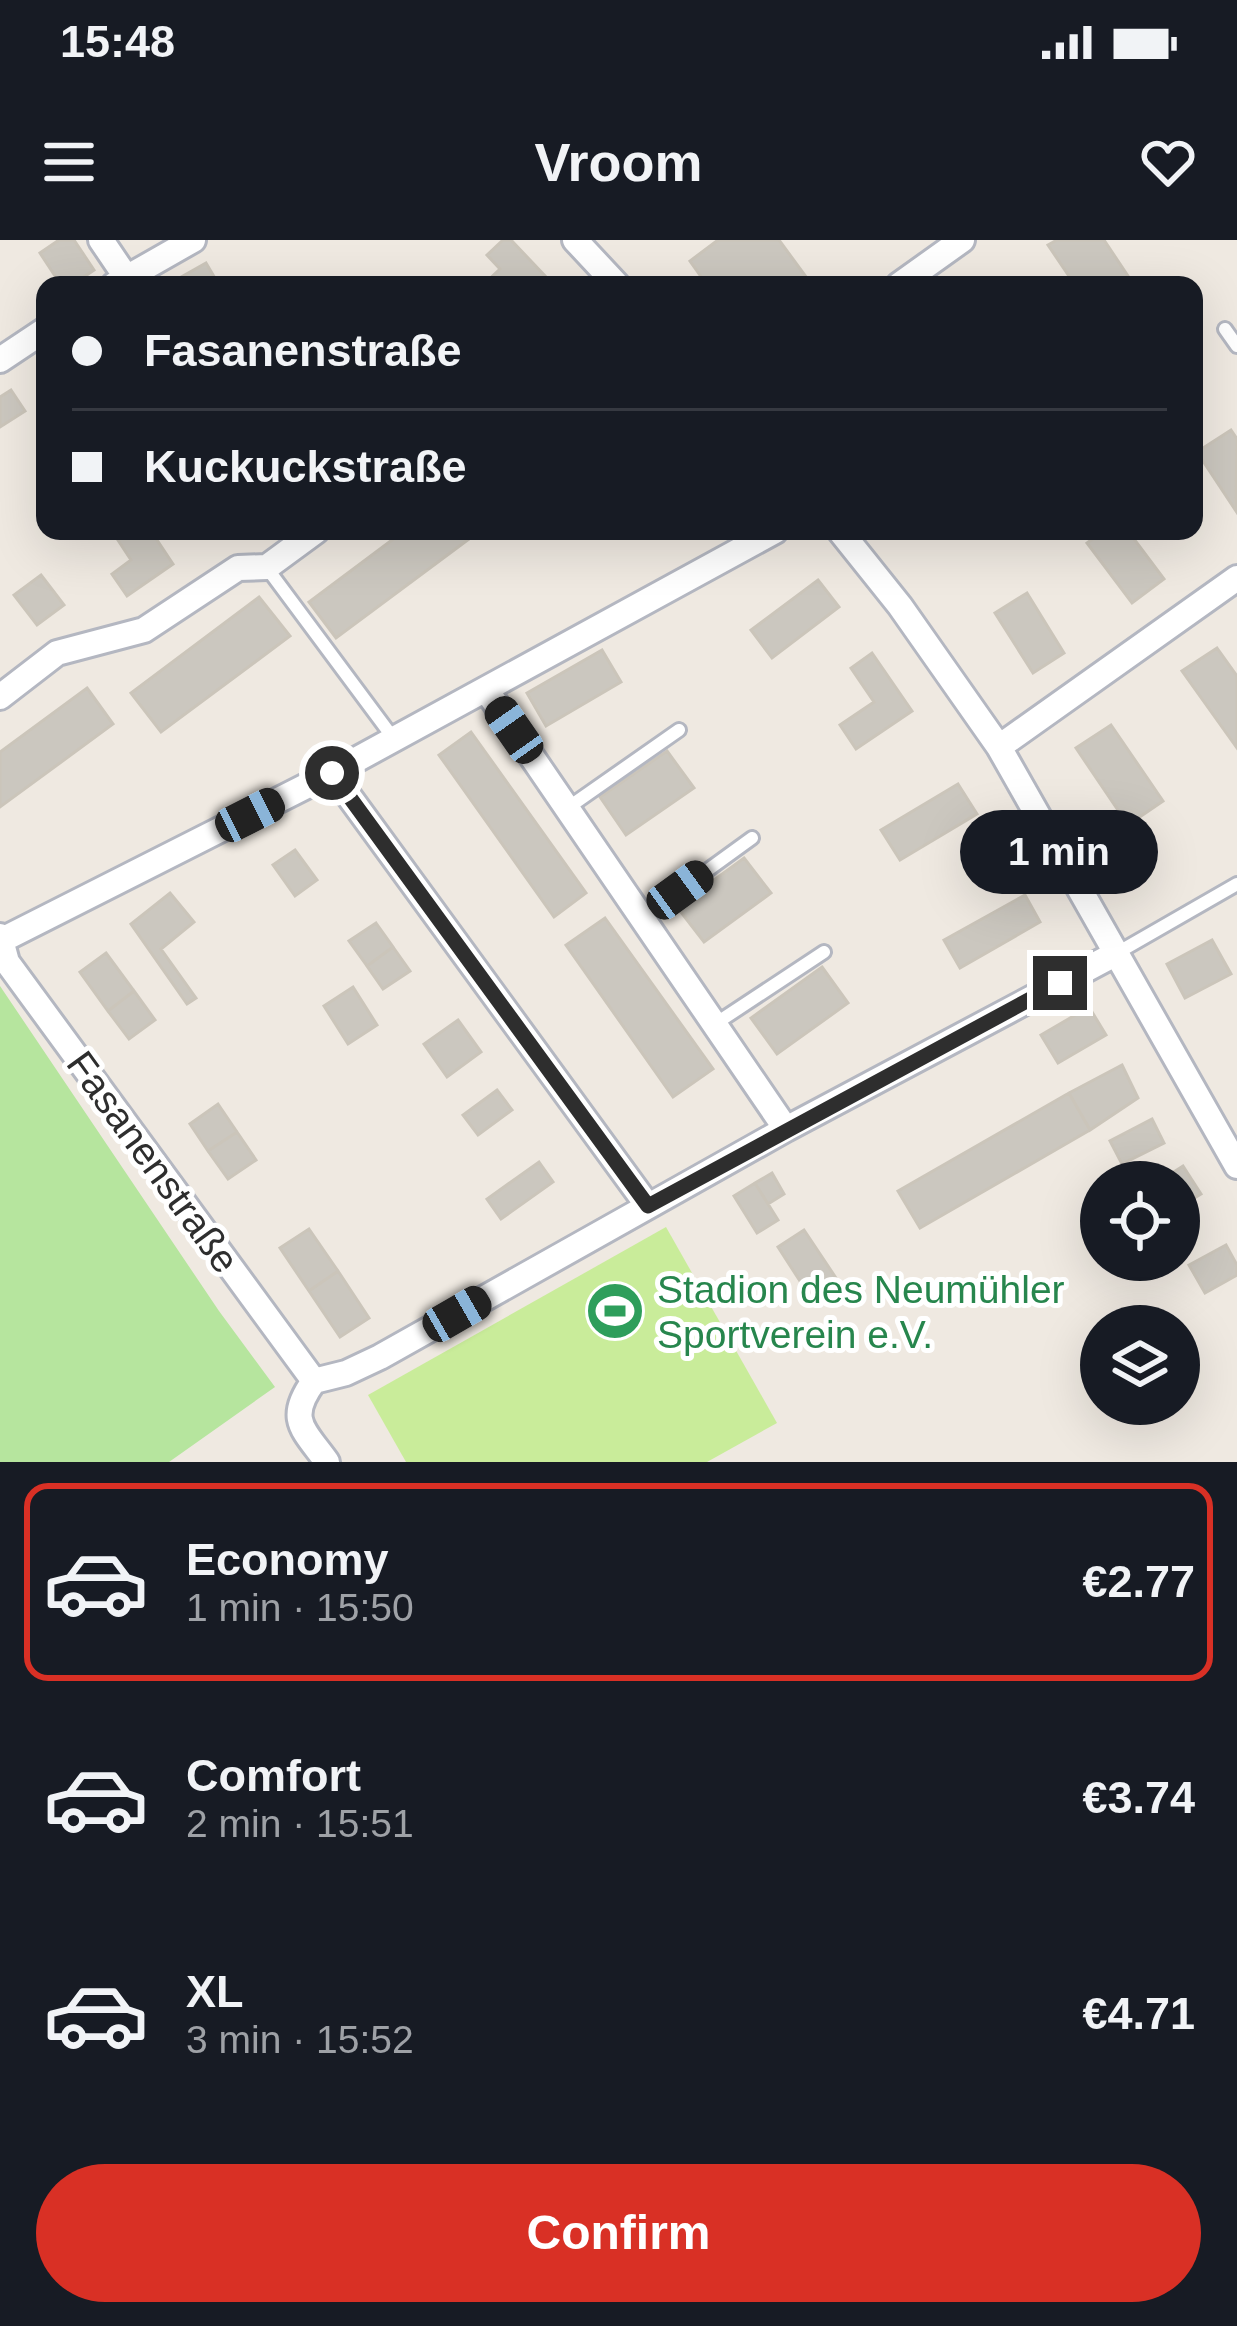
<!DOCTYPE html>
<html lang="en">
<head>
<meta charset="utf-8">
<style>
	:root { --surface:#171b24; --page:#20242c; --text:#f1f3f6; --muted:#9ea1a6; --line:#363941; --accent:#d93025 }
	body { margin:0; font-family:Arial,sans-serif; background:var(--page); color:var(--text); height:100vh; display:flex; flex-direction:column; font-size:45px; white-space:nowrap }
	* { box-sizing:border-box; margin:0 }
	p { font-size:39px; color:var(--muted) }
	.icon { flex:none; width:66px; height:66px; fill:none; stroke:currentColor; stroke-width:2; stroke-linecap:round; stroke-linejoin:round }
	.map { position:relative; height:1222px; overflow:hidden }
	.drawer { display:flex; flex-direction:column; background:var(--surface); flex:1 }
	.drawer>* { flex:none }
	.top-card { position:absolute; left:36px; top:36px; width:1167px; height:264px; border-radius:24px; box-shadow:0 12px 48px #0002; display:grid; align-content:center; height:264px; padding:0 36px; background:var(--surface) }
	.buttons { position:absolute; left:1080px; top:921px; display:grid; gap:24px }
	.buttons a { display:grid; place-items:center; width:120px; height:120px; border-radius:50%; background:var(--surface); box-shadow:0 12px 48px #0002; font-size:60px }
	.end { position:absolute; width:54px; height:54px; margin:-27px; border:15px solid #2e2e2e; background:#fff; box-shadow:0 0 0 6px #fff }
	.from { border-radius:50% }
	.bubble { position:absolute; height:84px; border-radius:42px; background:var(--surface); box-shadow:0 12px 48px #0002; font-size:39px; font-weight:600; line-height:84px; text-align:center }
	.car { position:absolute; width:36px; height:72px; margin:-36px -18px; border-radius:15px; box-shadow:0 0 9px 3px #0007; background:linear-gradient(#222 24%,#8ab4d8 0 40%,#222 0 76%,#8ab4d8 0 86%,#222 0) }
	.top-card b { display:flex; align-items:center; gap:42px; height:114px; font-size:45px }
	.top-card b+b { border-top:3px solid var(--line) }
	.top-card i { width:30px; height:30px; background:var(--text) }
	ul { padding:21px 0 0; list-style:none }
	li { display:flex; align-items:center; gap:36px; height:198px; margin:0 24px 18px; padding:0 12px; border:6px solid transparent; border-radius:24px }
	li div { flex:1 }
	li b { display:block; font-size:45px }
	li em { font-style:normal; font-weight:600 }
	li.current { border-color:var(--accent) }
	li>.icon { width:108px; height:108px; stroke-width:1.5 }
	.cta { display:flex; gap:24px; margin-top:auto; padding:24px 36px }
	.cta a { flex:1; height:138px; border-radius:72px; background:var(--accent); color:#fff; font-size:48px; font-weight:600; line-height:138px; text-align:center }
	.status { display:flex; justify-content:space-between; align-items:center; height:84px; padding:0 60px; background:var(--surface); direction:ltr }
	.status svg { height:33px; fill:currentColor }
	header { display:flex; justify-content:space-between; align-items:center; height:156px; padding:0 36px; background:var(--surface); font-size:54px; font-weight:600 }
	.map>svg:first-child { display:block }
	.green { fill:#b6e59e }
	.pitch { fill:#c9ec9a }
	.building { fill:#cbc7bf; stroke:#cbc5ba; stroke-width:3 }
	.lines { fill:none; stroke-linecap:round; stroke-linejoin:round }
	.service-casing { stroke:#b4b7c1; stroke-width:18 }
	.minor-casing { stroke:#b4b7c1; stroke-width:30 }
	.service { stroke:#fff; stroke-width:12 }
	.minor { stroke:#fff; stroke-width:24 }
	.route { stroke:#2e2e2e; stroke-width:15 }
	.labels { text-anchor:middle; dominant-baseline:central; stroke-width:10; stroke-linejoin:round; paint-order:stroke }
	.street-label { font-size:39px; fill:#2e2e2e; stroke:#fff }
	.leisure-label { font-size:39px; fill:#27864d; stroke:#fff; text-anchor:start }
</style>
</head>
<body>
<div class="status"><b>15:48</b><svg viewBox="0 0 49 12"><path d="M0 12V9h3v3zM5 12V6h3v6zM10 12V3h3v9zM15 12V0h3v12zM26 1h20v11H26zM47 4h2v5h-2z"/></svg></div>
<header><svg class="icon" aria-label="menu" viewBox="0 0 24 24"><path d="M4 6h16M4 12h16M4 18h16"/></svg>Vroom<svg class="icon" aria-label="heart" viewBox="0 0 24 24"><path d="M12 20l-8-8c-3-5 5-10 8-4 3-6 11-1 8 4z"/></svg></header>
<div class="map">
<svg width="1237" height="1222" viewBox="0 0 1237 1222">
	<rect width="100%" height="100%" fill="#efe9e1"/>
	<path class="green" d="M0 746 219 1071 275 1147 169 1222H0Z"/>
	<path class="pitch" d="M666 987 777 1183 707 1222H406L368 1155Z"/>
	<path class="building" d="M59 0H74L94 30 72 45H61L40 13Z
		M503 0H511L547 38 540 45H483L500 29 487 15Z
		M718 0H779L812 45H707L690 21Z
		M1057 0H1104L1134 45H1075L1048 5Z
		M206 23 219 45H167Z
		M11 150 25 171 0 187V157Z
		M1231 190 1237 199 1236 271 1197 212Z
		M112 291H151L173 324 127 356 112 334 131 320Z
		M404 291H462L469 299 336 398 309 362Z
		M1103 291H1128L1164 339 1132 363 1087 303Z
		M41 335 64 365 37 385 14 355Z
		M818 340 839 367 772 418 751 390Z
		M1027 353 1064 413 1033 433 995 373Z
		M259 357 290 396 161 492 131 453Z
		M1217 408 1237 436V508L1182 431Z
		M602 410 621 442 546 486 527 453Z
		M872 413 912 471 856 509 840 485 874 462 851 428Z
		M87 448 113 484 0 567V512Z
		M1111 485 1163 561 1128 585 1076 508Z
		M471 492 586 653 554 677 439 515Z
		M667 511 694 548 626 595 600 557Z
		M958 544 977 574 900 620 881 590Z
		M295 610 317 640 295 656 273 625Z
		M744 618 771 653 704 702 677 667Z
		M170 653 194 682 161 709 196 758 187 764 131 684Z
		M1025 655 1040 682 960 728 944 700Z
		M605 678 713 829 673 857 566 705Z
		M376 683 393 707 367 726 349 701Z
		M1212 700 1231 734 1185 758 1167 724Z
		M393 707 410 731 383 749 367 726Z
		M106 713 134 751 108 771 80 732Z
		M822 727 848 763 777 814 751 778Z
		M353 747 377 785 348 804 324 766Z
		M134 751 155 780 129 799 108 771Z
		M1089 767 1106 795 1058 823 1041 795Z
		M458 780 481 812 447 837 424 804Z
		M1122 825 1138 858 1090 890 1069 853Z
		M497 850 512 870 478 895 463 875Z
		M1069 853 1090 890 920 988 898 951Z
		M218 864 237 892 208 911 190 884Z
		M1152 879 1164 903 1122 924 1110 901Z
		M237 892 256 920 228 939 208 911Z
		M539 922 553 942 501 979 487 959Z
		M1183 926 1201 954 1179 967V942H1158Z
		M772 933 784 954 768 964 755 943Z
		M755 943 778 980 757 993 734 956Z
		M309 989 338 1031 309 1051 280 1008Z
		M804 990 836 1038 809 1055 778 1007Z
		M1226 1005 1237 1025V1035L1205 1053 1189 1025Z
		M338 1031 369 1078 340 1097 309 1051Z"/>
	<g class="lines">
		<defs>
			<path id="service" d="M1225 89 1237 106
				M267 328 394 499
				M569 567 679 490
				M643 677 752 598
				M1117 713 1237 644
				M715 784 824 712"/>
			<path id="minor" d="M101 0 126 37
				M575 0 617 45
				M114 45 193 0
				M899 45 962 0
				M0 120 45 90
				M840 291 900 366 999 507 1237 926
				M487 451 786 889
				M0 457 57 413 144 390 238 328 267 327 316 291
				M999 507 1237 338
				M332 533 648 966
				M0 696 7 722 314 1141
				M2 700 332 533 775 291
				M314 1141 346 1133 380 1117 786 889 1117 713
				M314 1141C286 1179 303 1189 327 1222"/>
		</defs>
		<use href="#service" class="service-casing"/>
		<use href="#minor" class="minor-casing"/>
		<use href="#service" class="service"/>
		<use href="#minor" class="minor"/>
	</g>
	<g class="lines">
		<path class="route" d="M332 533 648 966 1060 743"/>
	</g>
	<defs>
		<symbol id="stadium-disc" viewBox="-11 -11 22 22"><circle r="9.5" fill="#2e9e5b" stroke="#fff"/><path d="M0-5a6.5 5 0 1 0 0 10a6.5 5 0 1 0 0-10ZM-3.5-1.8h7v3.6h-7Z" fill="#fff"/></symbol>
	</defs>
	<g fill-rule="evenodd">
		<use href="#stadium-disc" x="582" y="1038" width="66" height="66"/>
	</g>
	<g class="labels">
		<g class="street-label">
			<text transform="translate(153 922) rotate(54)">Fasanenstraße</text>
		</g>
		<g class="leisure-label">
			<text x="657" y="1049">Stadion des Neumühler<tspan x="657" dy="45">Sportverein e.V.</tspan></text>
		</g>
	</g>
</svg>
<div class="buttons">
<a><svg class="icon" aria-label="locate" viewBox="0 0 24 24"><circle cx="12" cy="12" r="6"/><path d="M12 2v4M12 18v4M2 12h4M18 12h4"/></svg></a>
<a><svg class="icon" aria-label="layers" viewBox="0 0 24 24"><path d="M12 4l9 5-9 5-9-5zM3 14l9 5 9-5"/></svg></a>
</div>
<i class="end from" style="left:332px;top:533px"></i>
<i class="end" style="left:1060px;top:743px"></i>
<div class="bubble" style="left:960px;top:570px;width:198px">1 min</div>
<i class="car" style="left:514px;top:490px;rotate:325deg"></i>
<i class="car" style="left:250px;top:575px;rotate:63deg"></i>
<i class="car" style="left:680px;top:650px;rotate:54deg"></i>
<i class="car" style="left:457px;top:1074px;rotate:60deg"></i>
<div class="top-card">
<b><i class="from"></i>Fasanenstraße</b>
<b><i></i>Kuckuckstraße</b>
</div>
</div>
<section class="drawer">
<ul>
<li class="current"><svg class="icon" aria-label="car" viewBox="0 0 24 24"><path d="M5 17H2v-5l4-1 3-4h7l3 4 3 1v5h-3M9 17h6M6 11h13"/><circle cx="7" cy="17" r="2"/><circle cx="17" cy="17" r="2"/></svg><div><b>Economy</b><p>1 min · 15:50</p></div><em>€2.77</em></li>
<li><svg class="icon" aria-label="car" viewBox="0 0 24 24"><path d="M5 17H2v-5l4-1 3-4h7l3 4 3 1v5h-3M9 17h6M6 11h13"/><circle cx="7" cy="17" r="2"/><circle cx="17" cy="17" r="2"/></svg><div><b>Comfort</b><p>2 min · 15:51</p></div><em>€3.74</em></li>
<li><svg class="icon" aria-label="car" viewBox="0 0 24 24"><path d="M5 17H2v-5l4-1 3-4h7l3 4 3 1v5h-3M9 17h6M6 11h13"/><circle cx="7" cy="17" r="2"/><circle cx="17" cy="17" r="2"/></svg><div><b>XL</b><p>3 min · 15:52</p></div><em>€4.71</em></li>
</ul>
<div class="cta"><a>Confirm</a></div>
</section>
</body>
</html>
